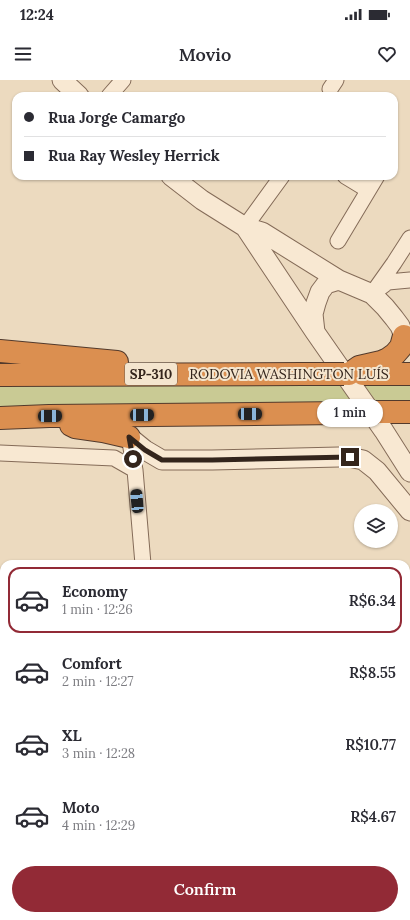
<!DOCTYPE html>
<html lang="en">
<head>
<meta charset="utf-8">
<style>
	:root { --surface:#fff; --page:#f2f2f3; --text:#2b2b33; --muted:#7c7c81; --line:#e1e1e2; --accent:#922a36 }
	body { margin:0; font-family:Lora,serif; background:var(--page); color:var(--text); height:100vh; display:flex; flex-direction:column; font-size:15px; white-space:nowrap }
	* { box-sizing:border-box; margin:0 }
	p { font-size:13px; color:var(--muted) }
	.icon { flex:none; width:22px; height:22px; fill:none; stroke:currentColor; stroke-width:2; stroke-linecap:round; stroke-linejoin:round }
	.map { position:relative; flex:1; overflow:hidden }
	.sheet { position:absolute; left:0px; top:480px; width:410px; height:360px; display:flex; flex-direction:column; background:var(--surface); border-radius:12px 12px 0 0; box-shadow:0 1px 3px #0004 }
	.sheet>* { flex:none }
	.hud { position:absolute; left:12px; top:12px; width:386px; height:88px; border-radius:12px; box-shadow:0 1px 3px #0004; display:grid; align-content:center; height:88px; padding:0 12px; background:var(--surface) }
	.buttons { position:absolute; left:354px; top:424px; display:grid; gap:8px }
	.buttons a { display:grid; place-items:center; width:44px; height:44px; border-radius:50%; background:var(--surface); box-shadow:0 1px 3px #0004; font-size:20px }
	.end { position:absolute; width:18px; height:18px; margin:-9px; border:5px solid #34251c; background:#fff; box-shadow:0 0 0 2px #fff }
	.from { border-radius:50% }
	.bubble { position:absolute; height:28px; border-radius:14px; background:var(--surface); box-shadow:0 1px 3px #0004; font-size:13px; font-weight:600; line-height:28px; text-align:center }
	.car { position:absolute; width:12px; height:24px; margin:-12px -6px; border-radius:5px; box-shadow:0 0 3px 1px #0007; background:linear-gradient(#222 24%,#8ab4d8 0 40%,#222 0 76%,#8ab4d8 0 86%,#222 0) }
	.hud b { display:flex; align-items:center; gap:14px; height:38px; font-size:15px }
	.hud b+b { border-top:1px solid var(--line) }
	.hud i { width:10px; height:10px; background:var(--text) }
	ul { padding:7px 0 0; list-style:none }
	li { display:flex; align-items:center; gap:12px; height:66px; margin:0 8px 6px; padding:0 4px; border:2px solid transparent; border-radius:12px }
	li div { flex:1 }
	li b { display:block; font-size:15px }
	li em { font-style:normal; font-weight:600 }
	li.active { border-color:var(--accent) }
	li>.icon { width:36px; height:36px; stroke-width:1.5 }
	.primary-button { display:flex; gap:8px; margin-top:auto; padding:8px 12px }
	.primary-button a { flex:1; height:46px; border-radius:24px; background:var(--accent); color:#fff; font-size:16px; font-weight:600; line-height:46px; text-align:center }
	.status { display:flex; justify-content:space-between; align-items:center; height:28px; padding:0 20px; background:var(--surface); direction:ltr }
	.status svg { height:11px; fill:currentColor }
	header { display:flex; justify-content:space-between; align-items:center; height:52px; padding:0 12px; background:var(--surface); font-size:18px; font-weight:600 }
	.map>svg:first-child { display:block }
	.green { fill:#c9ca94 }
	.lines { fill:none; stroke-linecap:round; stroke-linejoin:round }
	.minor-casing { stroke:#846b58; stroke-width:17 }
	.tertiary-casing { stroke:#846b58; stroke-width:21 }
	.motorway-casing { stroke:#523a2c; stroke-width:24 }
	.minor { stroke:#f8e8d2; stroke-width:15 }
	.tertiary { stroke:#f8e8d2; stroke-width:19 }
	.motorway { stroke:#db8f50; stroke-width:22 }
	.motorway-bridge-casing { stroke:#523a2c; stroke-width:24; stroke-linecap:butt }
	.motorway-bridge { stroke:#db8f50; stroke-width:22 }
	.route { stroke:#34251c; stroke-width:5 }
	.labels { text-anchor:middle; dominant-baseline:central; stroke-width:4; stroke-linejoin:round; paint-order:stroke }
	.shield { fill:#f4e5ce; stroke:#6e5f51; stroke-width:1 }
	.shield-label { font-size:13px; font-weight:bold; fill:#34251c }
	.street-label { font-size:14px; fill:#34251c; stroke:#f4e5ce }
</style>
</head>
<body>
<div class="status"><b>12:24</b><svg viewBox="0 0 49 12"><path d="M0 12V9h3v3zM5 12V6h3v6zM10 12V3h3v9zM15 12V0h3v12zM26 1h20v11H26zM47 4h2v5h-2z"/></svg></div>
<header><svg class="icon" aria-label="menu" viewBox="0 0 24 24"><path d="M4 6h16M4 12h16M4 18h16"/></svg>Movio<svg class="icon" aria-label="heart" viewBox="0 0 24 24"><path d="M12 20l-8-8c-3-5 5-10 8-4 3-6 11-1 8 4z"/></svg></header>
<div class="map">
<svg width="410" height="840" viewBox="0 0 410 840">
	<rect width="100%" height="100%" fill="#ecdabf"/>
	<path class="green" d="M343 300 359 324 0 326V304Z
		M410 301V323L369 324 355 302Z"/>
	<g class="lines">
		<defs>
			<path id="minor" d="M330 9 336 0
				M109 16 123 0
				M345 96 368 110
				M245 147 282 96
				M338 161 377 96
				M376 211 388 202 410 200
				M372 214 394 183 410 158
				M129 357 135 390 143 484
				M0 373 114 378 135 390
				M406 517H410
				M0 537 4 536
				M0 680 4 683
				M0 826 4 828
				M15 836 22 840
				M101 836V840"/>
			<path id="tertiary" d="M62 0 79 16
				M171 96 202 120 245 147 315 252 384 351 410 392
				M245 147 262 152 339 200 372 214 385 227 394 238 400 246 404 256
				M315 252 313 234 316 223 320 212 326 204 339 200
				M129 357 145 370 162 380H212L339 377H349L363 380 377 391 410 431"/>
			<path id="motorway" d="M0 271 117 282
				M349 294 359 287 381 282 388 279 395 274 401 267 404 256 410 259
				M363 294H410
				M0 295 303 294
				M378 332H410
				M0 338 49 336 343 333
				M71 345 75 347 103 351 129 357"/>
		</defs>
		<use href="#minor" class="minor-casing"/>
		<use href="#tertiary" class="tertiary-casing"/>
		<use href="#motorway" class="motorway-casing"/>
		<use href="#minor" class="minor"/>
		<use href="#tertiary" class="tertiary"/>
		<use href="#motorway" class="motorway"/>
		<defs>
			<path id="motorway-bridge" d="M303 294H344
				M343 333 378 332"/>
		</defs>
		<use href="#motorway-bridge" class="motorway-bridge-casing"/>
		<use href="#motorway-bridge" class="motorway-bridge"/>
	</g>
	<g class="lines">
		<path class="route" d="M133 379 129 357 145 370 162 380H212L350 377"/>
	</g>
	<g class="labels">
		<rect class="shield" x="125" y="283" width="52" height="22" rx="3"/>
		<g class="shield-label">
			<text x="151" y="294">SP-310</text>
		</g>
		<g class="street-label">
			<text x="289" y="294">RODOVIA WASHINGTON LUÍS</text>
		</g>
	</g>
</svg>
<div class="buttons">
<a><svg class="icon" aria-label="layers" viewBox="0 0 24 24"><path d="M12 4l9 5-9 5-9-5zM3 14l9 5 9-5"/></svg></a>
</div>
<i class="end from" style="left:133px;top:379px"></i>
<i class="end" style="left:350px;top:377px"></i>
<div class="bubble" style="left:317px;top:319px;width:66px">1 min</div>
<i class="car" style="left:250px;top:334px;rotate:90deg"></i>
<i class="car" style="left:142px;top:335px;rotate:89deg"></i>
<i class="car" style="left:50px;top:336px;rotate:89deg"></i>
<i class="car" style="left:137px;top:421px;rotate:355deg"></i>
<div class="hud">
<b><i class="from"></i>Rua Jorge Camargo</b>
<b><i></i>Rua Ray Wesley Herrick</b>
</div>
<section class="sheet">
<ul>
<li class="active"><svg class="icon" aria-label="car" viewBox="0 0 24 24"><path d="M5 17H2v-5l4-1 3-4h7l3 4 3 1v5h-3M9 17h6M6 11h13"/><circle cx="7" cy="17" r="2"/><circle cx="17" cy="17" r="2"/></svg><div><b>Economy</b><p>1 min · 12:26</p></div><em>R$6.34</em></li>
<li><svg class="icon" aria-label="car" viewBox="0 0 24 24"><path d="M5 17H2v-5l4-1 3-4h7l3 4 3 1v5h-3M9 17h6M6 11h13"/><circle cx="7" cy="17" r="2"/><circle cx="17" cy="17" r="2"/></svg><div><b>Comfort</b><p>2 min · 12:27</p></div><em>R$8.55</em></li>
<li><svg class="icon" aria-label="car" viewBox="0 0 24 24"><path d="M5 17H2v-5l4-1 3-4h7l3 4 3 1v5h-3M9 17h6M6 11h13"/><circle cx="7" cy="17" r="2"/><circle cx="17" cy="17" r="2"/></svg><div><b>XL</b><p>3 min · 12:28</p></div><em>R$10.77</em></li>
<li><svg class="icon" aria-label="car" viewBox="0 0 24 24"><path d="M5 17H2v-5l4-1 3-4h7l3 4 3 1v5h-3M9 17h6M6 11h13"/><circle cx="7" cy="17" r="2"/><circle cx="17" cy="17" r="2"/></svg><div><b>Moto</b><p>4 min · 12:29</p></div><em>R$4.67</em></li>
</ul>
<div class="primary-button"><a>Confirm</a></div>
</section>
</div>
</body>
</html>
